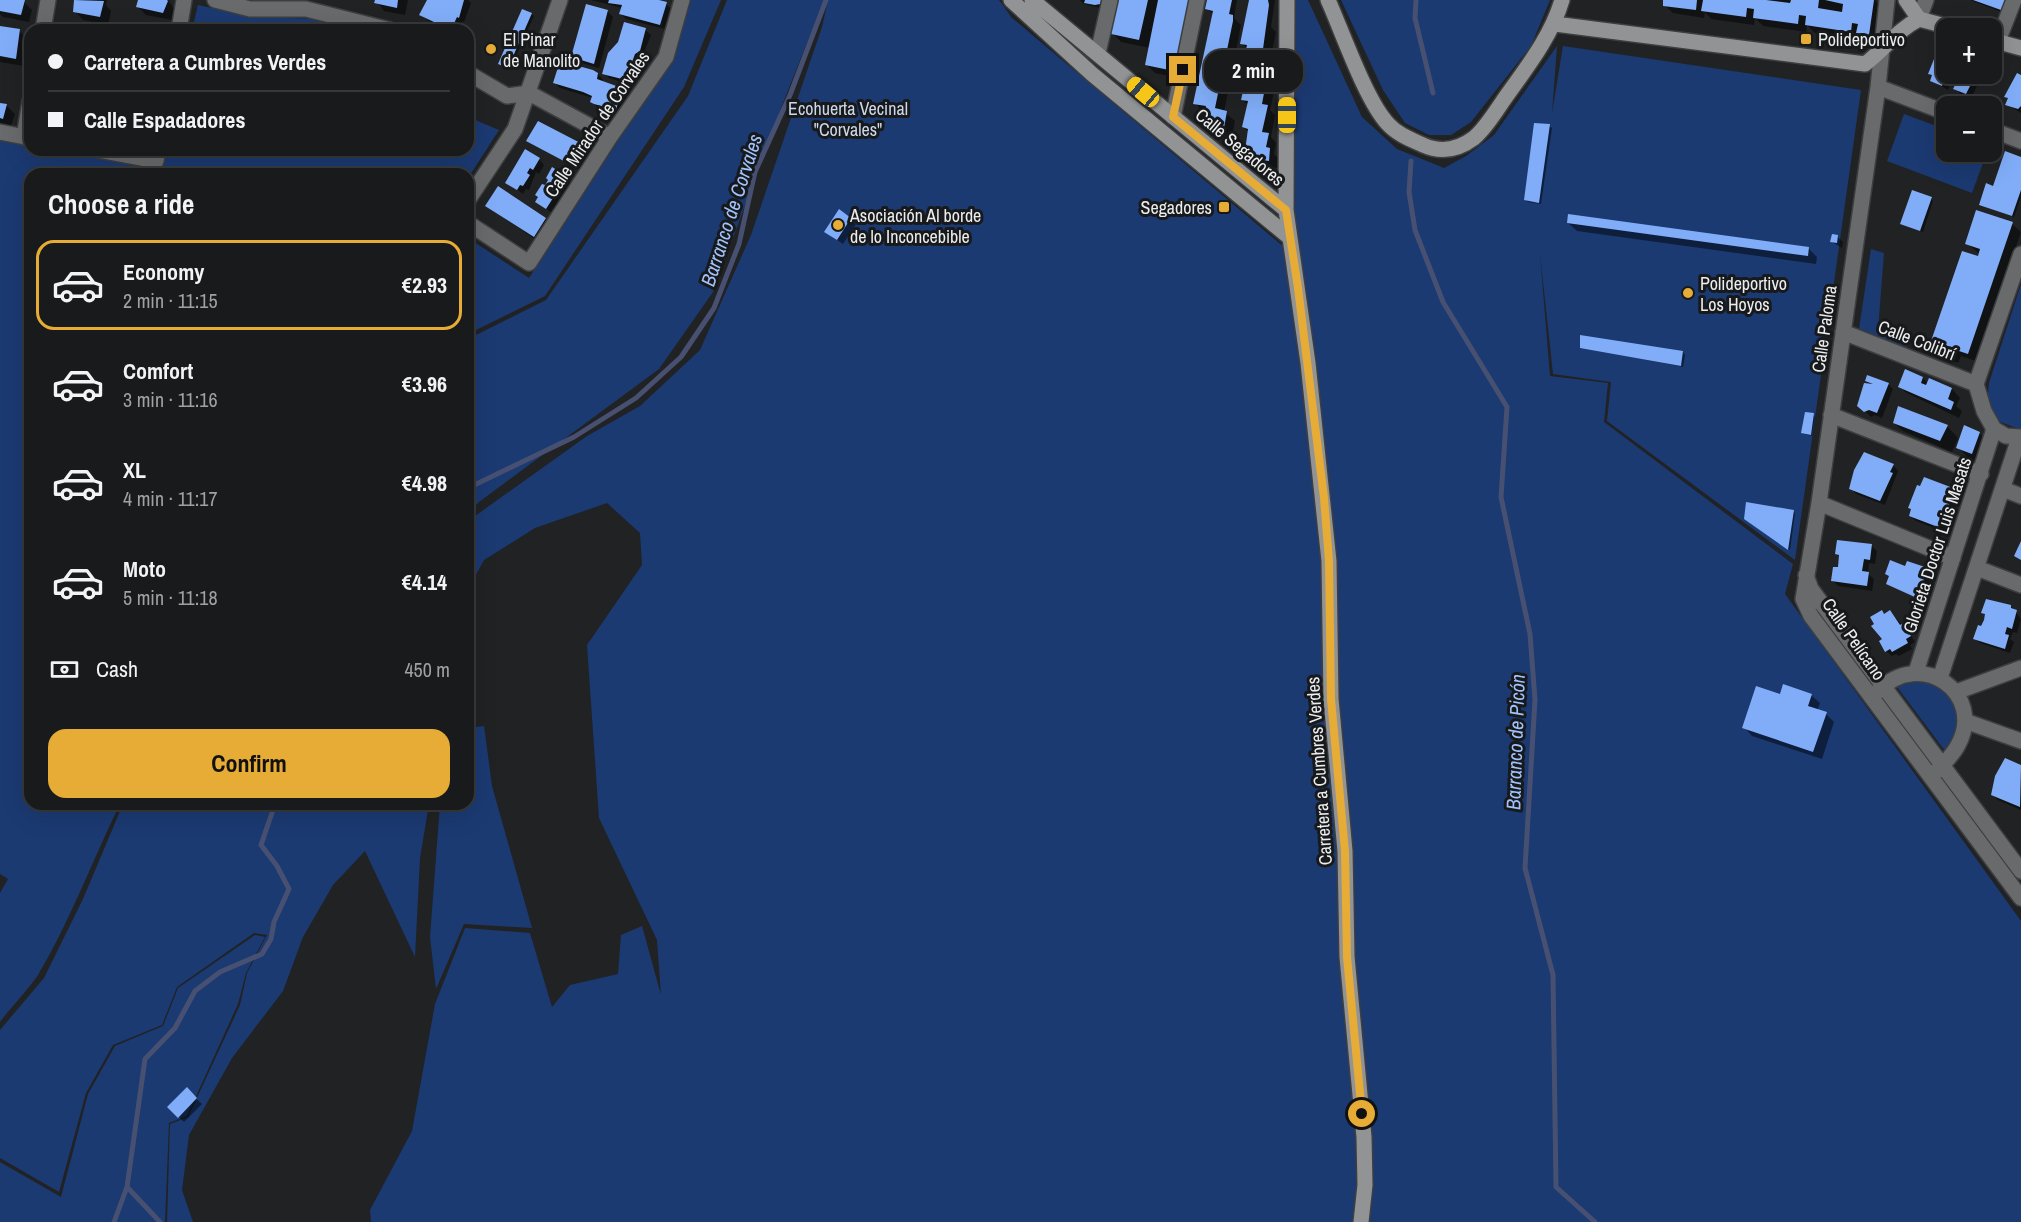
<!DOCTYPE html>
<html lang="en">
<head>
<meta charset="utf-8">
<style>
	:root { --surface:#191a1b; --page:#262728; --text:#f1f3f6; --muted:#9fa1a3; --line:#37383a; --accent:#e6ac36 }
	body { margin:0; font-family:"Archivo Narrow",sans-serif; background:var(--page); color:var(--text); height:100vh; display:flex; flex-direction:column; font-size:22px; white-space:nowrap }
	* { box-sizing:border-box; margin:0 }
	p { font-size:20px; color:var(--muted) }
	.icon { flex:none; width:33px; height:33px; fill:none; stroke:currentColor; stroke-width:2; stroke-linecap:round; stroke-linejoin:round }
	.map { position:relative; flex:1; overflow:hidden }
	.side { position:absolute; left:24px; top:168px; width:450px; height:642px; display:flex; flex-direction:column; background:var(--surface); border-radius:18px; box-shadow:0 6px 24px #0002,0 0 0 2px var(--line) }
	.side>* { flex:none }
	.guide { position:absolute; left:24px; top:24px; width:450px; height:132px; border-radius:18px; box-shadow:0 6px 24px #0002,0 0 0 2px var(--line); display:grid; align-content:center; height:132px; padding:0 24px; background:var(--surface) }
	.tools { position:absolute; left:1936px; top:18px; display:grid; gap:12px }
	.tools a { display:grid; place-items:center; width:66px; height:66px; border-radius:12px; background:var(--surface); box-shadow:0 6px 24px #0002,0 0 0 2px var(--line); font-size:30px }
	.end { position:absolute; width:27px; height:27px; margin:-14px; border:8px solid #e6ac36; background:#111; box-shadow:0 0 0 3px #111 }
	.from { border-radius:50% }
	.bubble { position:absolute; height:42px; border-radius:18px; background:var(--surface); box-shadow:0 6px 24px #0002,0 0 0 2px var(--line); font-size:20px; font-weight:800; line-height:42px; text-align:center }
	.car { position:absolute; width:18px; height:36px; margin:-18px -9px; border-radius:8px; box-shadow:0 0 4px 2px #0007; background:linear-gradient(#f5c518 24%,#345 0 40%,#f5c518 0 76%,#345 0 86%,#f5c518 0) }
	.guide b { display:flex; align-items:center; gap:21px; height:57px; font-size:22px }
	.guide b+b { border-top:2px solid var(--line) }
	.guide i { width:15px; height:15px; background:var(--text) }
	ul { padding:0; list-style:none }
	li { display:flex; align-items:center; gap:18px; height:90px; margin:0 12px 9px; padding:0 12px; border:3px solid transparent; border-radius:18px }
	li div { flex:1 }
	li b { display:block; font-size:22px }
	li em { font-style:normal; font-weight:800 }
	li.on { border-color:var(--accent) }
	li>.icon { width:54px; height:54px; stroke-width:1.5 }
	h2 { padding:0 24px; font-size:27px; line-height:72px }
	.pay { display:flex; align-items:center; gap:15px; height:66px; padding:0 24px; font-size:22px }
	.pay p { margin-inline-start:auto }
	.cta { display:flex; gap:12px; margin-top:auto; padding:12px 24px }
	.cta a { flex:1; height:69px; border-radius:18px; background:var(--accent); color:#111; font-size:24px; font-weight:800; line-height:69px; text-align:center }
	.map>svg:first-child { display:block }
	.green { fill:#1b3a72 }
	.shadow { fill:#0007 }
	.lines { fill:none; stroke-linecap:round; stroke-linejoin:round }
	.stream { stroke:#475071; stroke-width:5 }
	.building { fill:#81adf8 }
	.street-casing { stroke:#3d3e40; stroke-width:18 }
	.secondary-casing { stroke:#3d3e40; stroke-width:18 }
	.street { stroke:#696a6b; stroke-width:15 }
	.secondary { stroke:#929395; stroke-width:15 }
	.route { stroke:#e6ac36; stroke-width:8 }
	.poi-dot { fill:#e6ac36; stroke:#17191b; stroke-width:2 }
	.labels { text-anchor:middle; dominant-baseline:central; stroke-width:6; stroke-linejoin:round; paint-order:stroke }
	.poi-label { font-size:18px; fill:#ecedee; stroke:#17191b; text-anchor:start }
	.park-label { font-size:18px; fill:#cdd8ec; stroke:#17191b }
	.street-label { font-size:18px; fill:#ecedee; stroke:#17191b }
	.water-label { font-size:20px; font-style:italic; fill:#a1c3fd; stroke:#17191b }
</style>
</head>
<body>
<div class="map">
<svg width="2021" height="1222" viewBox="0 0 2021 1222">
	<rect width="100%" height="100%" fill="#212224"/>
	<path class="green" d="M691 0H721L684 87 545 296 468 334V238L529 278 670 61Z
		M727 0H824L783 103 713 292 659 369 479 502 468 513V339L546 300 688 96Z
		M828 0H999L1012 18 1285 248 1295 0H1308L1362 117 1397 149 1444 168 1466 156 1494 135 1557 46 1552 113 1563 46 1861 90 1795 560 1607 421 1611 382 1553 374 1540 254 1550 376 1608 383 1604 422 1793 564 1785 594 2021 921V1222H371L370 1210 412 1131 435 1004 465 928 530 933 552 1007 570 985 618 974 621 935 642 926 661 995 657 940 599 818 587 645 642 565 640 533 607 503 535 528 484 560 468 589V521L587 436 640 406 700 350 751 235 822 27Z
		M1341 0H1550L1531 46 1471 122 1451 135H1429L1405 123 1383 90Z
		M198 5 254 17 320 19 364 30H192Z
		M1904 114 1947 130V152H1987L1972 193 1887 161Z
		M468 117 499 130 468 178V174H30V804H120C92 861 70 921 38 975 27 991 12 1006 0 1022V893L8 879 0 874V125L30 132V150H108L162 163 165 150H468Z
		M1871 249 1884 253 1878 330 1909 341 1907 347 1859 329Z
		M2021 284V429H2019L1998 421 1987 402 1989 383Z
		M1910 680C1917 681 1927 679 1933 683 1959 696 1965 730 1945 751L1897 687Z
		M484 726 492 786 532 928 464 924 436 989 430 937 440 804H468V728Z
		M123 804H429L420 858 415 957 365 851 333 885 303 937 283 991 232 1058 189 1135 182 1190 193 1222H167L170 1124 188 1117 240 1005 247 973 267 935 254 933 177 987 162 1025 113 1045 86 1093 59 1192 0 1158V1030L44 978 83 899Z
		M255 935 265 937 246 973 238 1004 187 1116 169 1123 165 1222H0V1162L61 1197 88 1094 115 1046 163 1026 178 988Z"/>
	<path class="shadow" d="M0 0 24 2 32 10 29 22 3 17 0 14Z
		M76 0H107L106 5 111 11 108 25 83 20 75 11Z
		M139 0H168L175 10 172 20 146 15 138 7Z
		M376 0H408L405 15 384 11Z
		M429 0H468L471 3 464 22 462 21 458 30H446L427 20 421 15Z
		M591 0H652L666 4 671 9 665 29 626 19 621 14 622 8Z
		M1080 0H1107L1105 9 1084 4Z
		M1119 0H1195L1182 79 1155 73 1147 65 1150 48 1121 42 1113 34Z
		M1208 0H1237L1234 18 1241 25 1224 112 1235 121 1232 135 1223 134 1195 103 1213 14 1206 8Z
		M1249 0H1275L1271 27 1276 32 1271 56 1274 59 1270 82 1275 87 1270 110 1275 115 1271 137 1276 143 1274 154 1278 158 1277 168 1265 166 1246 151 1249 132 1243 127 1248 105 1242 99 1248 77 1242 72 1248 49 1242 44Z
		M1665 0H1875L1882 8 1877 42 1866 41 1859 34V39L1815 33 1807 25 1806 32 1763 26 1755 18 1754 25 1711 19 1705 12 1704 18 1673 13 1664 5Z
		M1970 0H2012L2007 14Z
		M587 6 608 12 613 17 599 68 578 62 573 57Z
		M531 14 534 16 510 69 502 66Z
		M0 27 19 31 28 39 24 66 0 62Z
		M645 30 651 35 631 85 609 78 604 73Z
		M1947 51V74H1980L1982 76 1971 98 1960 94 1956 87 1950 85 1948 90 1931 80 1933 76 1930 74 1940 57Z
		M598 74 603 80 602 83 621 90 627 95 621 114 597 107 592 102 593 98 560 88 555 83Z
		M2021 76V113L2007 104 2009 99 2006 96Z
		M0 104 6 105 15 114 11 126 0 124Z
		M1549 126 1552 128 1541 204 1528 202 1526 200Z
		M528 140 589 149 594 154 583 172Z
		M2021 158V197L2014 217 1983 206 1994 188Z
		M539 159 544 165 539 174 536 172 529 190 526 189 523 194 507 182Z
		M553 169 572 183 552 213 536 202Z
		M1931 198 1933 201 1923 232 1902 224Z
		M487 206 545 219 550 224 539 242Z
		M839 211 856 224 843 244 826 232Z
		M1568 223 1809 249 1817 257 1816 264 1577 231Z
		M2012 224 2021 232 1976 361 1961 356 1958 363 1943 358 1934 350 1980 254 1966 243Z
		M1838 237 1843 242 1842 248 1832 242Z
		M1582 347 1683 352 1685 355 1683 367Z
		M1923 378 1928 383 1930 380 1952 389 1960 398 1956 406 1962 411 1959 418 1905 392 1900 386Z
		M1866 381 1888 384 1893 389 1882 418 1875 415 1871 417 1859 405 1874 388Z
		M1813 415 1815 417 1812 436 1805 434 1803 432Z
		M1894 423 1947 426 1958 438 1952 452 1903 431Z
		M1979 433 1991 444 1983 464 1969 459 1958 447Z
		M1893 465 1898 471 1885 505 1856 494 1851 488Z
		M1953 489 1958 495 1953 516 1944 532 1916 521 1910 516Z
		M1793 511 1795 513 1790 550 1749 521Z
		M1872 546 1877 551 1875 564 1869 563 1868 574 1874 579 1872 591 1838 586 1833 581 1839 569 1840 557 1837 553Z
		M1928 571 1932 575 1923 599 1919 597Z
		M2011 606 2021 619 2017 633 2013 632 2010 639 2014 642 2010 653 1980 643 1974 638 1982 628 1986 615 1983 612Z
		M1890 612 1908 631 1915 642 1910 645 1912 649 1899 656 1896 654 1892 656 1886 651 1885 615Z
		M1811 695 1820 703 1817 711 1826 714 1834 722 1822 759 1752 736 1744 727 1781 696Z
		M2006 760 2021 766V810L1998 800 1992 795Z
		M187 1090 202 1104 184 1122 169 1107Z"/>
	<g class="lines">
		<path class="stream" d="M1416 0 1415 18 1433 93
			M1411 161 1409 192 1415 230 1443 302 1507 407 1501 497 1530 634 1535 700 1525 868 1553 975 1556 1187 1595 1222
			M468 488 574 437 636 398 681 357 714 308 739 244 755 172 790 95 826 0
			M127 1187 160 1222
			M114 1222 127 1187 145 1059 175 1028 195 991 220 972 262 954 271 939 274 922 289 889 277 866 261 845 275 804"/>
	</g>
	<path class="building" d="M0 0H25L21 15 0 11Z
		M74 0 104 1 100 17 73 12Z
		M138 0H167L168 1 163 13 136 7Z
		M375 0H398L397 8 374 3Z
		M427 0H464L459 18 457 17 451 30 419 15Z
		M609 0H659L667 2 660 25 619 14 622 5 608 3Z
		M1085 0H1101L1100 4 1095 5 1084 3Z
		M1118 0H1148L1139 40 1111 34Z
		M1158 0H1189L1174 71 1145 65Z
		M1207 0H1232L1229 14 1233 15V21L1215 108 1227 111 1224 128 1213 126 1203 117 1206 106 1193 104 1213 11 1205 9Z
		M1249 0H1268L1269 5 1263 49 1267 50 1261 76 1267 77 1262 104 1268 105 1262 132 1269 133 1266 147 1270 148 1269 161 1255 159V154L1245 151 1248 129 1242 127 1248 101 1241 100 1247 73 1241 72 1247 45 1240 44Z
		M1663 0H1697L1696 10 1663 6Z
		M1703 0H1766L1790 3 1791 0H1819L1818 8 1842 12 1843 4 1825 0H1874L1869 35 1856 33 1858 24 1852 23 1851 32 1805 25 1806 16 1799 15 1798 24 1753 18 1754 9 1747 8 1746 17 1701 11Z
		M1973 0H2005L2001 10Z
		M586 4 608 10 594 64 571 57Z
		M522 9 532 13 508 68 498 64Z
		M624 22 646 28 640 51 635 54 626 80 602 74 608 53 618 42Z
		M132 24 159 29V30H130Z
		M0 26 20 29 16 59 0 56Z
		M1942 47 1947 50V74H1976L1966 94 1953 89 1955 85 1944 80 1942 86 1930 81 1932 75 1928 74 1936 54 1939 55Z
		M560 61 593 70 598 73 597 79 622 88 616 110 594 104 590 102 592 96 583 92 553 83Z
		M2017 73 2021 75V106L2018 109 2005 105 2008 98 2004 97Z
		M0 103 7 104 3 119 0 118Z
		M538 121 590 148 577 168 526 141Z
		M1534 123 1550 124 1539 203 1524 200Z
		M525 149 540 158 533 170 530 168 527 173 530 175 523 186 520 185 517 190 505 183Z
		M2005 151 2021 157V190L2012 216 1979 205 1986 183 1993 186Z
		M552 167 567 176 546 209 535 202 538 197 535 195 542 184 545 185 548 180 546 178Z
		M498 186 546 218 534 237 485 206Z
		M1912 190 1932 197 1920 231 1900 224Z
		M839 209 851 218 837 240 824 232Z
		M1976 210 2013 222 1968 354 1953 349 1950 356 1933 350 1935 343 1931 341 1962 251 1978 256 1980 249 1965 244Z
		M1568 214 1809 247 1808 256 1567 223Z
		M1832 234 1838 235 1837 243 1830 242Z
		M1580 335 1683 351 1681 366 1580 348Z
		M1905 369 1923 377 1921 383 1926 385 1929 378 1952 388 1948 399 1954 402 1951 410 1898 387Z
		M1867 375 1889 383 1877 413 1869 410 1864 412 1857 406 1864 383 1873 384 1865 381Z
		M1898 406 1948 425 1940 441 1893 423Z
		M1805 412 1814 413 1811 435 1801 433Z
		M1964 425 1980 432 1972 454 1956 448Z
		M1864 452 1894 464 1890 472 1893 473 1880 501 1849 489 1854 470Z
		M1924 477 1953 488 1948 510 1938 527 1909 516 1911 509 1908 508 1917 485 1920 486Z
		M1746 502 1794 510 1788 550 1744 519Z
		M1837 540 1872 544 1870 560 1864 559 1862 571 1869 572 1867 586 1831 581 1833 567H1838L1839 555 1835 554Z
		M2021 541V560L2014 556Z
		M1890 560 1905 566 1907 561 1928 568 1917 598 1886 584 1889 576 1885 574Z
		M1986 599 2011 605V608L2017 610 2012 629 2007 627 2005 634 2009 635 2005 649 1973 639 1978 625 1981 626 1984 620 1985 614 1981 613Z
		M1882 610 1884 614 1890 610 1900 625 1903 623 1911 636 1906 639 1908 643 1892 652 1890 649 1885 652 1879 641 1882 639 1871 626 1874 624 1870 617Z
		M1783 684 1812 694 1808 706 1827 712 1813 752 1742 728 1756 686 1780 694Z
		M2005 758 2021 765 2020 807 1991 795 1995 776Z
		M187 1087 197 1098 178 1118 167 1107Z"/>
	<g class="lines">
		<defs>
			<path id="street" d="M215 0 250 9H306L390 30
				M1887 0 1878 87 1819 503 1803 599 1811 616 2021 898
				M1919 19 1926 0
				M43 30 48 0
				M179 30 184 0
				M1998 41 2014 0
				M1098 53 1110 0
				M468 73 507 96 529 93 610 137
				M1878 87 1947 113
				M1173 117 1197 0
				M1992 130 2021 141
				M0 132 30 138
				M24 137 30 101
				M98 150 156 161 158 150
				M468 200 515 129 560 0
				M468 223 529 263 610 137 666 57 682 0
				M2021 254 1976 384 1984 411 1994 429 2006 436 2021 437
				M1843 332 1976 384
				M1831 415 1981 474
				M2003 489 2021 496
				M1819 503 1953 558
				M1977 568 2021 585
				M1806 575 1811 589 2021 871
				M1916 672 1994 429
				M1940 678 2019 438
				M1877 692C1921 646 1986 694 1958 745 1953 755 1944 763 1937 771
				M1956 692 2021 668
				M1965 721 2021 741"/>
			<path id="secondary" d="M1011 0 1092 74 1289 237
				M1032 0 1286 210
				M1287 0 1286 210 1308 363 1329 561 1331 699 1345 851 1347 957 1364 1137 1365 1185 1361 1222
				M1328 0C1342 31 1366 101 1388 124 1397 134 1410 139 1423 145 1441 153 1458 150 1474 138 1486 128 1496 111 1505 98 1527 67 1551 37 1562 0
				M1906 0 1919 19 1953 28
				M1555 24 1865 64C1886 48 1896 31 1919 19
				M1992 40 2021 48"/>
		</defs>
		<use href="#street" class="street-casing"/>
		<use href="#secondary" class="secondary-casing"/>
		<use href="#street" class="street"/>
		<use href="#secondary" class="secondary"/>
	</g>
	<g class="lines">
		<path class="route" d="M1183 70 1173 117 1286 210 1298 288 1324 498 1329 561 1331 699 1345 851 1347 957 1362 1114"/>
	</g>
	<g class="poi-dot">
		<rect x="1800" y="33" width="12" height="12" rx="3"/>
		<circle cx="491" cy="49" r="6"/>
		<rect x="1218" y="201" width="12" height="12" rx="3"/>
		<circle cx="838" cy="225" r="6"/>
		<circle cx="1688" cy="293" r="6"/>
	</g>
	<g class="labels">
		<g class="poi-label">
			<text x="503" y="39">El Pinar<tspan x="503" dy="21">de Manolito</tspan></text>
			<text x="1818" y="39">Polideportivo</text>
			<text x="1212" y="207" text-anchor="end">Segadores</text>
			<text x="850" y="215">Asociación Al borde<tspan x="850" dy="21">de lo Inconcebible</tspan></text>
			<text x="1700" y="283">Polideportivo<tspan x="1700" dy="21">Los Hoyos</tspan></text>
		</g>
		<g class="park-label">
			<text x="848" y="108">Ecohuerta Vecinal<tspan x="848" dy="21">"Corvales"</tspan></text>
		</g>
		<g class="street-label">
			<text transform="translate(597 124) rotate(-56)">Calle Mirador de Corvales</text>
			<text transform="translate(1240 147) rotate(40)">Calle Segadores</text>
			<text transform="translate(1824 329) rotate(-82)">Calle Paloma</text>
			<text transform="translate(1917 340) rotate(21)">Calle Colibrí</text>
			<text transform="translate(1937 545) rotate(-72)">Glorieta Doctor Luis Masats</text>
			<text transform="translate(1854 639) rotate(55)">Calle Pelícano</text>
			<text transform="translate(1319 771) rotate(-94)">Carretera a Cumbres Verdes</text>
		</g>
		<g class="water-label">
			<text transform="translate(731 210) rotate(-72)">Barranco de Corvales</text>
			<text transform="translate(1515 742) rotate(-88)">Barranco de Picón</text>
		</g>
	</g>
</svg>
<div class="tools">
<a>+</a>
<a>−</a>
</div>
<i class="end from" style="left:1362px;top:1114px"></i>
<i class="end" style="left:1183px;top:70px"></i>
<div class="bubble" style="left:1204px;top:50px;width:99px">2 min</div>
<i class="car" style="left:1143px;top:92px;rotate:310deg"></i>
<i class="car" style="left:1287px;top:115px;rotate:0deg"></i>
<div class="guide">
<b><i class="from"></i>Carretera a Cumbres Verdes</b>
<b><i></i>Calle Espadadores</b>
</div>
<section class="side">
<h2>Choose a ride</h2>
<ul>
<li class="on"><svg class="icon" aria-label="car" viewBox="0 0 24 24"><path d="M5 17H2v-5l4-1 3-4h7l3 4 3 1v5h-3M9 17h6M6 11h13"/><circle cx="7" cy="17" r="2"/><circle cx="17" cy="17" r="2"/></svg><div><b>Economy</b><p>2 min · 11:15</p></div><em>€2.93</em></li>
<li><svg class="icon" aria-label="car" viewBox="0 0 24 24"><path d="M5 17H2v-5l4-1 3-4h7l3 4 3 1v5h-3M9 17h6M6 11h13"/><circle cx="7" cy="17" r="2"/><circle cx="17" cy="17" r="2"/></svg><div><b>Comfort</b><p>3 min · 11:16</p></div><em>€3.96</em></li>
<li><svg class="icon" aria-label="car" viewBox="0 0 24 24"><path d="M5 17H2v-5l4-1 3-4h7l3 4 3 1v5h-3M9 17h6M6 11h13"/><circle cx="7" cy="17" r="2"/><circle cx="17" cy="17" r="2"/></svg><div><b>XL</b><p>4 min · 11:17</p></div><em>€4.98</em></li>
<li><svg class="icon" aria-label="car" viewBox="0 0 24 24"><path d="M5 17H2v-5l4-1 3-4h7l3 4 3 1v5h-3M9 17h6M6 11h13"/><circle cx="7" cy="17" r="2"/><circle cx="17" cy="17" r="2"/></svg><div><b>Moto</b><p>5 min · 11:18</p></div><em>€4.14</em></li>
</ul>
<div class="pay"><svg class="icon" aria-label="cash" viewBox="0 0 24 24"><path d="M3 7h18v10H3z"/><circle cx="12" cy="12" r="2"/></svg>Cash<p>450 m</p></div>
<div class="cta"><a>Confirm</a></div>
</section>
</div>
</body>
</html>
